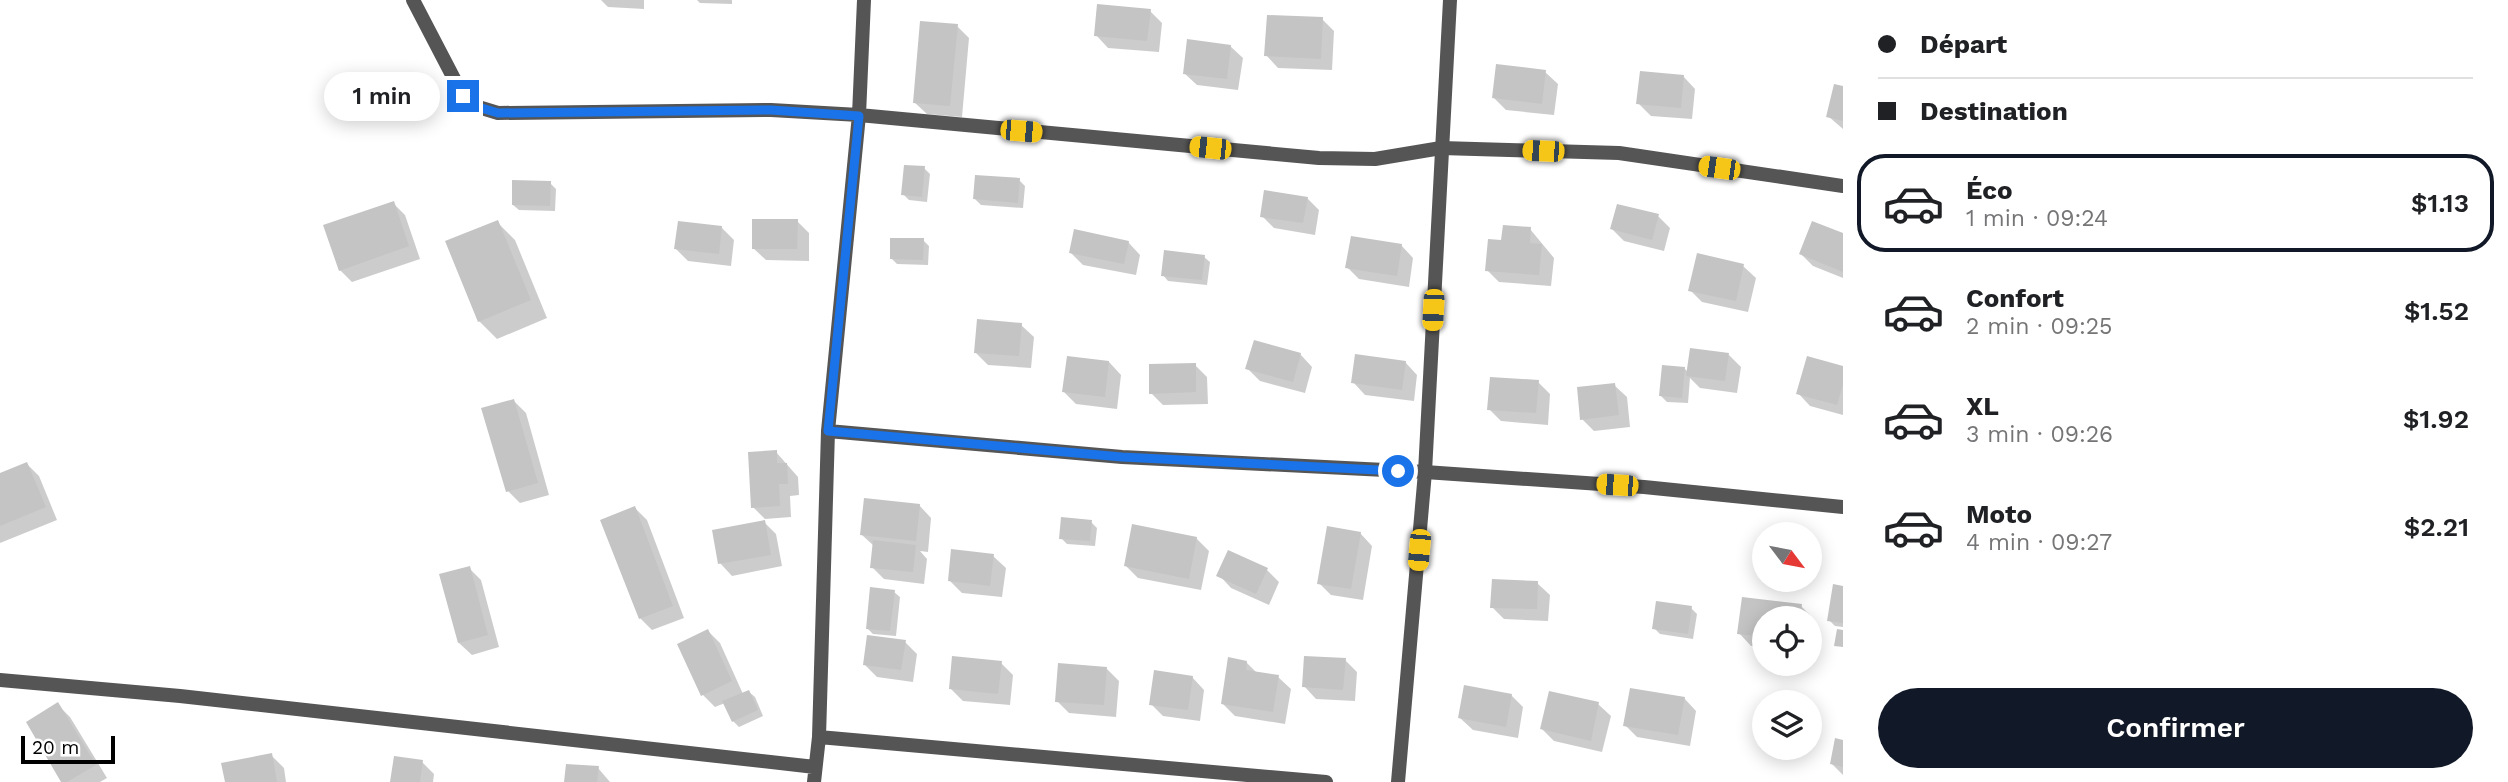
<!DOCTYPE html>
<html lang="fr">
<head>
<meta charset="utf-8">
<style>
	:root { --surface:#fff; --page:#f2f2f2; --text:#202124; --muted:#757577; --line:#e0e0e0; --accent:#111827 }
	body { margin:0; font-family:"Work Sans",sans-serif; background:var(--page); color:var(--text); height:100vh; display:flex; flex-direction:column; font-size:26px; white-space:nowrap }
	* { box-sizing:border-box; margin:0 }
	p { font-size:23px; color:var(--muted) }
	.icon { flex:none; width:38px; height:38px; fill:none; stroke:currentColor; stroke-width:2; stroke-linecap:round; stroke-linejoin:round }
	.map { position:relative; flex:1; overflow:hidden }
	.details { display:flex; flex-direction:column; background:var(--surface); width:665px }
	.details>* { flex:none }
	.hud { display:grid; align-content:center; height:154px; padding:0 35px; background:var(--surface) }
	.needle { width:46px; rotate:122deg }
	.controls { position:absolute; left:1752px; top:522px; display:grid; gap:14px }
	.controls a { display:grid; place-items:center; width:70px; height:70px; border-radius:50%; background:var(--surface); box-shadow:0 4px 18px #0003; font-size:35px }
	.scale { position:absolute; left:21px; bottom:18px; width:94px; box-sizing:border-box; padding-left:7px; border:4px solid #000; border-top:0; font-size:19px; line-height:24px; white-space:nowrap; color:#000; -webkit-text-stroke:5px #fff; paint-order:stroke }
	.end { position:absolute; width:32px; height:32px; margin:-16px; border:9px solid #1a73e8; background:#fff; box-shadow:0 0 0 4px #fff }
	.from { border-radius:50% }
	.bubble { position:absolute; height:49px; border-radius:24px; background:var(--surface); box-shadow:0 4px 18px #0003; font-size:23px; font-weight:600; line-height:49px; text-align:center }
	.car { position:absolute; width:21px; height:42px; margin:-21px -10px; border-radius:9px; box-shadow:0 0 5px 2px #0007; background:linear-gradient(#f5c518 24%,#345 0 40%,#f5c518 0 76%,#345 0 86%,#f5c518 0) }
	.hud b { display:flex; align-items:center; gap:24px; height:66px; font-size:26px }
	.hud b+b { border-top:2px solid var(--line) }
	.hud i { width:18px; height:18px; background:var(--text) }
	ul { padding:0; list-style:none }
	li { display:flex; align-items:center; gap:21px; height:98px; margin:0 14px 10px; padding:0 21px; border:4px solid transparent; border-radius:28px }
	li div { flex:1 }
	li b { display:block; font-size:26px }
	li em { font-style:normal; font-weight:600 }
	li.active { border-color:var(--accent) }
	li>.icon { width:63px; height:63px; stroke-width:1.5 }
	.primary-button { display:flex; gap:14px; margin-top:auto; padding:14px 35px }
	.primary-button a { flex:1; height:80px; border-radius:42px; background:var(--accent); color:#fff; font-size:28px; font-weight:600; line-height:80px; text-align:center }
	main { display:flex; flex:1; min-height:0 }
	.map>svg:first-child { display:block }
	.shadow { fill:#0003 }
	.building { fill:#c4c4c4 }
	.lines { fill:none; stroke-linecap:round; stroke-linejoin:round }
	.street { stroke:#555; stroke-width:14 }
	.route { stroke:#1a73e8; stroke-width:9 }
</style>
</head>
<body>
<main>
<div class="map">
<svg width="1843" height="782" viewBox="0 0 1843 782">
	<rect width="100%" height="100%" fill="#fff"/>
	<path class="shadow" d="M601 0H644V9L608 7Z
		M697 0H732V4L700 3Z
		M1150 11 1162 23 1159 52 1108 48 1096 35Z
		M1322 19 1334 31 1332 70 1278 68 1266 55Z
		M957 26 969 38 962 117 927 114 914 102Z
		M1230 46 1243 58 1238 90 1197 85 1184 73Z
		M1545 72 1558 84 1554 115 1506 110 1494 98Z
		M1683 76 1695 89 1692 119 1651 116 1638 103Z
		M1843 88V129L1828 116Z
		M924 168 930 174 927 202 909 200 903 194Z
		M1019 180 1025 186 1023 208 981 205 975 199Z
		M550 183 556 189 555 211 519 210 513 205Z
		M1307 198 1319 210 1315 235 1274 228 1262 216Z
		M393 203 405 215 420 259 352 282 340 270Z
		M1658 216 1670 228 1664 251 1624 241 1612 229Z
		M797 221 809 233V261L766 260 753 248Z
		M497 222 515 240 547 318 497 339 479 321Z
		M722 228 734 240 731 266 688 261 676 249Z
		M1530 229 1554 258 1551 286 1499 282 1487 270 1503 242Z
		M1843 235V278L1813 266 1801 254Z
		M923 240 929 246 928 265 897 264 891 258Z
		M1128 242 1140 255 1136 275 1083 265 1071 253Z
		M1401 245 1413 258 1409 287 1359 279 1347 267Z
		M1204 257 1210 262 1207 285 1168 281 1163 275Z
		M1743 266 1756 278 1748 312 1702 302 1690 290Z
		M1021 325 1034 337 1031 368 988 365 976 353Z
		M1300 354 1312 367 1305 393 1260 381 1247 368Z
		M1729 355 1741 367 1737 393 1700 388 1690 378 1688 403 1667 402 1661 396 1684 368 1688 372Z
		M1109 362 1121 375 1117 409 1076 404 1064 392Z
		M1405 362 1417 375 1414 401 1365 395 1353 382Z
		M1195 365 1207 377 1208 404 1163 405 1151 393Z
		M1843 368V415L1810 406 1798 393Z
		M1538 382 1550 394 1548 425 1501 421 1489 409Z
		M1614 385 1627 397 1630 427 1594 431 1582 419Z
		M514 401 526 413 549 495 520 503 508 491Z
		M776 452 798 477 799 495 790 496 791 517 765 519 753 507Z
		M27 464 39 476 57 520 0 543V475Z
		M919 505 931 518 928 552 920 551 927 559 924 584 884 579 872 567 874 546 862 535Z
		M635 508 647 520 684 618 652 630 640 618Z
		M764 522 776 534 782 566 732 576 720 563Z
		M1091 522 1097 528 1095 546 1067 544 1061 538Z
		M1360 533 1372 546 1363 600 1331 595 1319 583Z
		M1196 538 1209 551 1201 590 1138 578 1126 566Z
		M993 556 1006 568 1002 597 962 593 950 581Z
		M469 568 481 580 499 647 472 655 459 643Z
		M1267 570 1279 582 1269 605 1231 588 1219 575Z
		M1537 583 1550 595 1548 621 1504 619 1492 607Z
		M1843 588V627L1835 626 1829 620Z
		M894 592 900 597 896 636 873 634 867 628Z
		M1744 599 1801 606 1813 618 1810 648V618H1764V647L1751 646 1739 633Z
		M1691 608 1697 614 1693 639 1660 634 1654 628Z
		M708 631 720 643 743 694 749 692 755 697 763 716 739 727 733 721 725 703 715 707 703 695Z
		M905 642 917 654 913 682 877 677 865 665Z
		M1345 660 1357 672 1355 701 1316 699 1304 686Z
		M1246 662 1258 674 1278 677 1291 689 1285 724 1235 716 1223 704Z
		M1001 663 1013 675 1010 705 963 701 951 689Z
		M1107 669 1119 681 1116 717 1069 713 1057 701Z
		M1192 677 1204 690 1200 721 1163 716 1151 704Z
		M1511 695 1523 707 1518 738 1473 730 1460 718Z
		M1684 698 1696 711 1690 746 1637 737 1625 725Z
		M1598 704 1611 716 1602 752 1554 741 1542 729Z
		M58 705 70 717 107 778 100 782H63Z
		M1843 742V775L1832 764Z
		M271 755 284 768 286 782H227Z
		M422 762 434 774 433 782H391Z
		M598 768 610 782H566Z"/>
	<path class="building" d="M1097 4 1151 9 1147 41 1094 36Z
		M1267 15 1323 17 1321 59 1264 56Z
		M920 21 958 24 950 106 913 103Z
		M1187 39 1231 45 1227 79 1183 74Z
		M1496 64 1546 70 1542 104 1492 98Z
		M1640 71 1684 75 1681 108 1636 104Z
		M1834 84 1843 86V121L1826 117Z
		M904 165 925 166 922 197 901 195Z
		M975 175 1020 178 1018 203 973 199Z
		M512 180 551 181 550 206 512 205Z
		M1264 190 1308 197 1303 223 1260 217Z
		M394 201 409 246 339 271 323 225Z
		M1617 204 1659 214 1652 240 1610 229Z
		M752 219H798L797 249H752Z
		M498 220 531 300 478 322 445 241Z
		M678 221 722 226 719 254 674 249Z
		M1812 221 1843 233V272L1799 254Z
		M1503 225 1531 227 1530 243 1542 244 1539 275 1485 271 1488 239 1501 240Z
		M1074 229 1129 241 1124 264 1069 253Z
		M1351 236 1402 244 1397 276 1345 268Z
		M890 238H924L923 260 890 259Z
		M1164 250 1205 255 1202 280 1161 276Z
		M1697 253 1744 264 1736 301 1688 291Z
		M977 319 1022 323 1019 356 974 353Z
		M1254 340 1301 353 1293 382 1245 369Z
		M1690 348 1729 353 1725 381 1686 376Z
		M1355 354 1406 361 1402 390 1351 383Z
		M1067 356 1109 361 1105 397 1062 392Z
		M1807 356 1843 366V384L1837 405 1796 394Z
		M1196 363V392L1149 394V364Z
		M1662 365 1685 367 1682 398 1659 396Z
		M1490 377 1539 380 1536 413 1487 410Z
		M1615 383 1619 415 1580 420 1577 387Z
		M514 399 538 483 506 492 481 408Z
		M777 450V463H787L788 484H779L780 506 751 508 748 452Z
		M27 462 46 507 0 526V473Z
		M864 498 920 504 916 541 860 535Z
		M635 506 673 606 639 619 600 520Z
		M1061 517 1092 520 1090 541 1059 539Z
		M765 520 771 555 718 564 712 530Z
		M1132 524 1197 537 1189 579 1124 566Z
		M1327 526 1361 532 1351 589 1317 584Z
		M873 540 916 545 913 572 870 568Z
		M951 549 994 554 990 586 948 581Z
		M1228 550 1268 568 1256 594 1216 576Z
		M470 566 488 635 458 643 439 574Z
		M1492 579 1538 581 1537 609 1490 608Z
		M1833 584 1843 586V623L1827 621Z
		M870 587 895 590 890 631 866 629Z
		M1742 597 1802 604 1800 618H1764V637L1737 634Z
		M1656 601 1692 606 1688 634 1652 629Z
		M708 629 732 681 701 696 677 644Z
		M1837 629 1843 630V647L1834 646Z
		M867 635 906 640 901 670 863 665Z
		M952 656 1002 661 998 694 949 689Z
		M1304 656 1346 658 1343 690 1302 687Z
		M1228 657 1247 661 1246 670 1279 675 1273 712 1221 704Z
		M1058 663 1107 667 1104 705 1055 702Z
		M1154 670 1193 676 1188 710 1149 705Z
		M1464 685 1512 694 1506 727 1458 718Z
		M1630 688 1685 697 1678 735 1623 726Z
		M749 690 758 710 732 722 722 701Z
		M1549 691 1599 702 1591 741 1540 729Z
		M58 702 96 765 67 782H61L26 722Z
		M1835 738 1843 740V767L1830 764Z
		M272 753 277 782H225L221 763Z
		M394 756 423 760 420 782H390Z
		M566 764 599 766 597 782H564Z"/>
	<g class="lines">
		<path class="street" d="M413 0 463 96 475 106 498 113 771 110 859 115 1319 158 1375 159 1441 148 1619 153 1843 186
			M828 431 1122 457 1425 472 1644 487 1843 507
			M0 680 180 696 815 767
			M819 737 1326 782
			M814 782 819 737 828 431 859 115 864 0
			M1398 782 1425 472 1450 0"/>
	</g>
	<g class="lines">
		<path class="route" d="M463 96 475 106 498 113 771 110 859 116 828 431 1122 457 1398 471"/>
	</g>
</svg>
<div class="controls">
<a><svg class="needle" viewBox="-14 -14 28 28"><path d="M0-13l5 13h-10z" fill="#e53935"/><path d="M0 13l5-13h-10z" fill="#757577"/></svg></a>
<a><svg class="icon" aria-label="locate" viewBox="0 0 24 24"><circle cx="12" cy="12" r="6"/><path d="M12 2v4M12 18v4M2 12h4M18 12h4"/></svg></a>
<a><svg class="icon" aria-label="layers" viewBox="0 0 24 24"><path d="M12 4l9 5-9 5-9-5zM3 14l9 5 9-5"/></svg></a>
</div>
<div class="scale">20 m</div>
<i class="end from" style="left:1398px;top:471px"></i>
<i class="end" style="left:463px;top:96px"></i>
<div class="bubble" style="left:324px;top:72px;width:116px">1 min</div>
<i class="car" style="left:1021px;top:131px;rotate:95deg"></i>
<i class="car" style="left:1210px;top:148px;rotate:276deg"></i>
<i class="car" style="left:1543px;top:151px;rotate:272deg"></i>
<i class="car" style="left:1719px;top:168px;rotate:278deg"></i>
<i class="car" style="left:1433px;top:310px;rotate:183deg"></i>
<i class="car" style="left:1617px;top:485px;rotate:274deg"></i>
<i class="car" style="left:1419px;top:550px;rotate:185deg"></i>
</div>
<section class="details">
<div class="hud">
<b><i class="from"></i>Départ</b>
<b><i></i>Destination</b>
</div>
<ul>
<li class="active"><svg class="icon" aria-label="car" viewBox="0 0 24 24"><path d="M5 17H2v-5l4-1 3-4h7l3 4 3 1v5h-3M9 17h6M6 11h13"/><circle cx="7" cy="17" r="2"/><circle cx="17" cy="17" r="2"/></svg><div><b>Éco</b><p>1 min · 09:24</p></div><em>$1.13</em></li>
<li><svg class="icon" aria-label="car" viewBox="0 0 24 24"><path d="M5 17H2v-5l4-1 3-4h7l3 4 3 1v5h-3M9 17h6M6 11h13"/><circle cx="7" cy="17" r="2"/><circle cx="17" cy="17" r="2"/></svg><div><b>Confort</b><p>2 min · 09:25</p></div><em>$1.52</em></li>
<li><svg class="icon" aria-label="car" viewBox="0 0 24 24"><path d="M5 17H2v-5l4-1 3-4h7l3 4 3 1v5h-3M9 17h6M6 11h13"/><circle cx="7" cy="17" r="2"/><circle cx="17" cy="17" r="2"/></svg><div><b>XL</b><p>3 min · 09:26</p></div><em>$1.92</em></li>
<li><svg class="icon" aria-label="car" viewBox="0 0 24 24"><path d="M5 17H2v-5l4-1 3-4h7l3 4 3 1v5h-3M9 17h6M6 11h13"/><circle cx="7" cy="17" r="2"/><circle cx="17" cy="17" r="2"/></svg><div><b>Moto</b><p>4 min · 09:27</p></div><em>$2.21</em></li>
</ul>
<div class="primary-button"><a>Confirmer</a></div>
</section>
</main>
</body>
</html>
